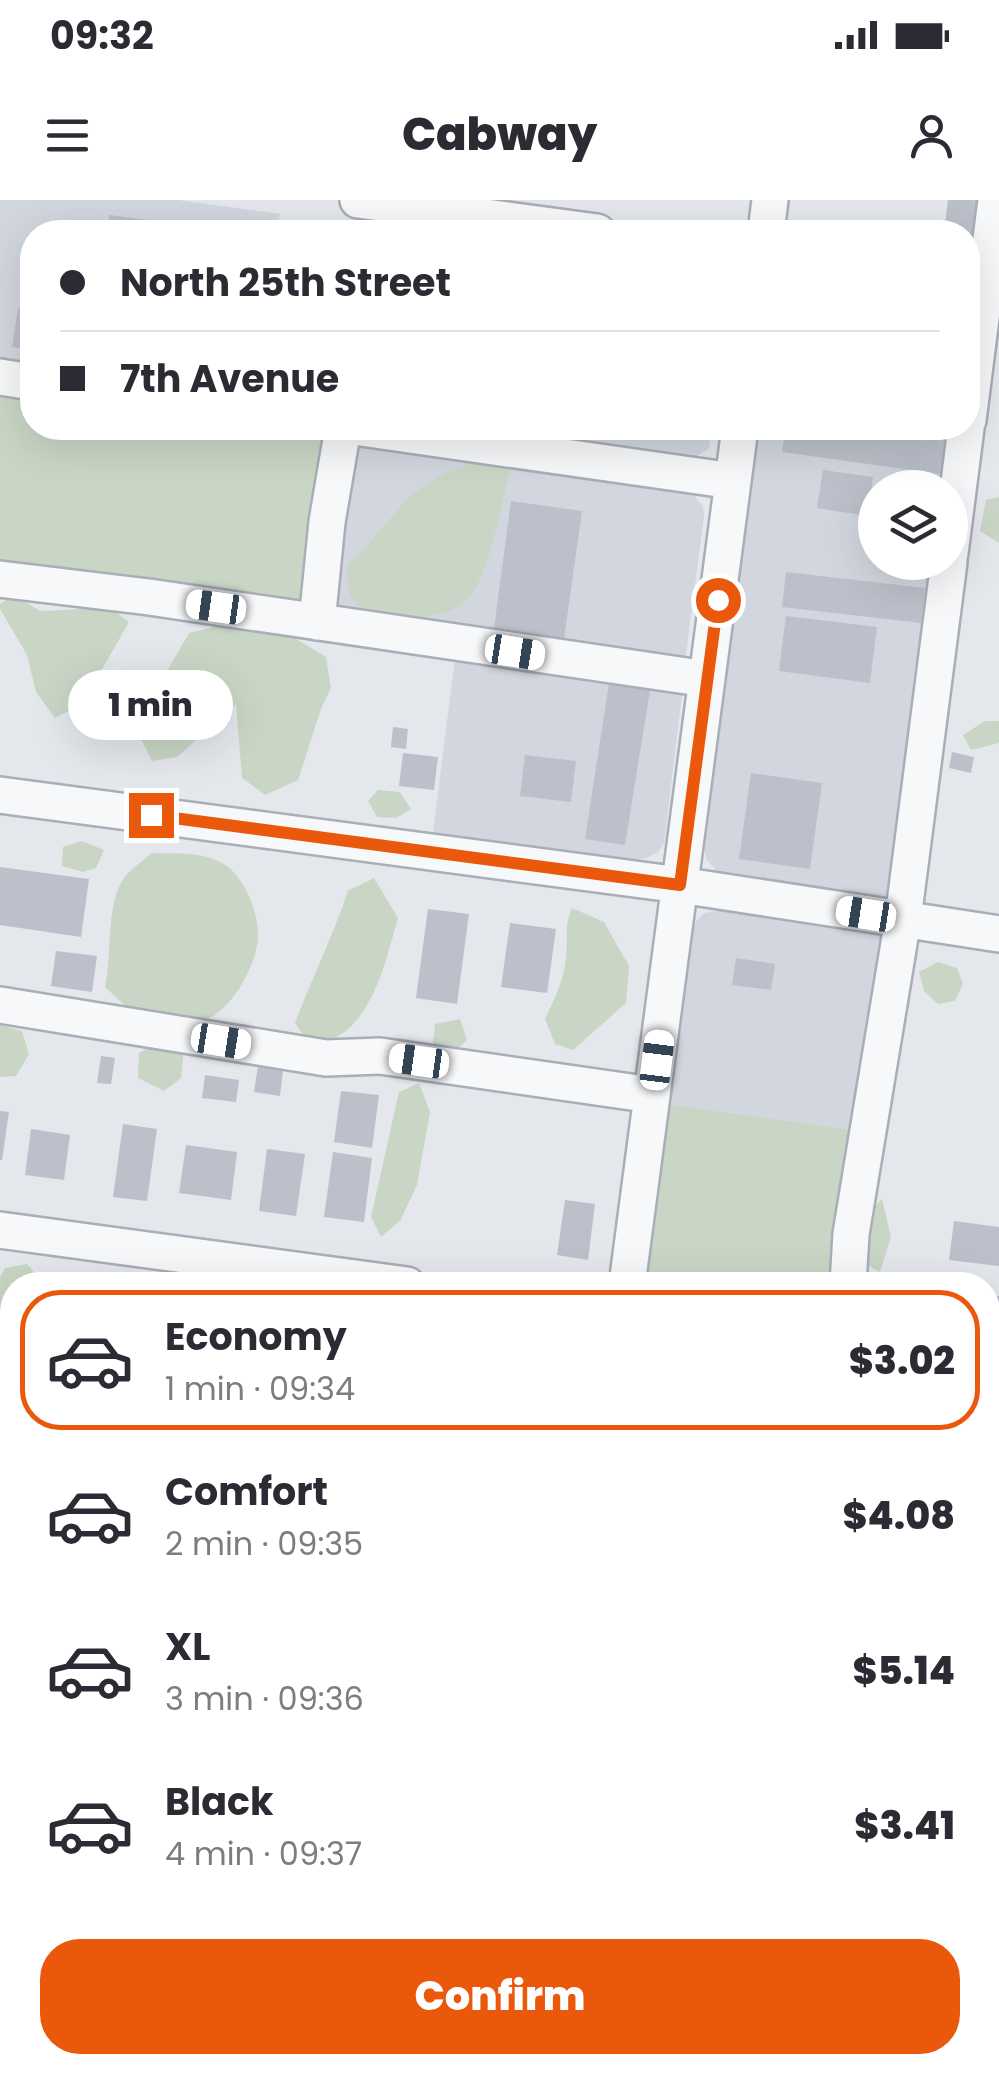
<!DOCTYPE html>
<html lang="en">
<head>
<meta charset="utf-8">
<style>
	:root { --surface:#fff; --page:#f2f2f3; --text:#2b2b33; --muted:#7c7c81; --line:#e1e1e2; --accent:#ea580c }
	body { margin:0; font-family:Poppins,sans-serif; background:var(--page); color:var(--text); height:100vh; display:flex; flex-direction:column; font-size:38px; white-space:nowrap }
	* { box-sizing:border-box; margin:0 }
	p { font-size:32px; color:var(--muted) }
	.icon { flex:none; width:55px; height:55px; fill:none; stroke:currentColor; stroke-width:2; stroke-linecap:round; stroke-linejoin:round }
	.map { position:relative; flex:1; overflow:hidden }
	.drawer { position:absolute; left:0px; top:1072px; width:1000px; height:802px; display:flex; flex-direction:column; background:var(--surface); border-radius:40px 40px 0 0; box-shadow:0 10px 40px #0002 }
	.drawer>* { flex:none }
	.guide { position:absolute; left:20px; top:20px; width:960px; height:220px; border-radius:40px; box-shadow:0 10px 40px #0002; display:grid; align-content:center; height:220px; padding:0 40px; background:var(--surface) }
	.fabs { position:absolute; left:858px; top:270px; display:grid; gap:20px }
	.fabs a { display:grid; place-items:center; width:110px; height:110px; border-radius:50%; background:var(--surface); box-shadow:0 10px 40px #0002; font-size:50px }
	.end { position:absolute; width:45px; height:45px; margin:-22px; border:12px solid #ea580c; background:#fff; box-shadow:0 0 0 5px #fff }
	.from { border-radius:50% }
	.bubble { position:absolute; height:70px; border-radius:35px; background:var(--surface); box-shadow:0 10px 40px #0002; font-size:32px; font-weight:800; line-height:70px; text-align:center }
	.car { position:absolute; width:30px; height:60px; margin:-30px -15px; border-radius:12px; box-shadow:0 0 8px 2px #0007; background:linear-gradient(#fff 24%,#345 0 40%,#fff 0 76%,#345 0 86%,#fff 0) }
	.guide b { display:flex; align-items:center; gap:35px; height:95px; font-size:38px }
	.guide b+b { border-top:2px solid var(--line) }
	.guide i { width:25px; height:25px; background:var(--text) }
	ul { padding:18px 0 0; list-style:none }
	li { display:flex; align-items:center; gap:30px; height:140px; margin:0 20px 15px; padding:0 20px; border:5px solid transparent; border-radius:40px }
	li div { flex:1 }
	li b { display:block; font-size:38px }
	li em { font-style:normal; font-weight:800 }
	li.on { border-color:var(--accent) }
	li>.icon { width:90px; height:90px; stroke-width:1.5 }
	.primary-button { display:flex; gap:20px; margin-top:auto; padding:20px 40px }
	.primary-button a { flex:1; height:115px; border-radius:40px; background:var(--accent); color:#fff; font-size:40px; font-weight:800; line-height:115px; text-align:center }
	.status { display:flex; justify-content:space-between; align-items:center; height:70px; padding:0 50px; background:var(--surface); direction:ltr }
	.status svg { height:28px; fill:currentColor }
	header { display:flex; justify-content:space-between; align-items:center; height:130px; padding:0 40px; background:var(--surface); font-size:45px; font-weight:800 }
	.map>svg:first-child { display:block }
	.built { fill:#d2d6de }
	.green { fill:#c9d6c5 }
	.building { fill:#bbc0ca }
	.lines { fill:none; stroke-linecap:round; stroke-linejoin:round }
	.minor-casing { stroke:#a9aeb7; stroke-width:40 }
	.minor { stroke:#f7f8fa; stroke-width:35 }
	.route { stroke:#ea580c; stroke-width:12 }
</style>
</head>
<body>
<div class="status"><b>09:32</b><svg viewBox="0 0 49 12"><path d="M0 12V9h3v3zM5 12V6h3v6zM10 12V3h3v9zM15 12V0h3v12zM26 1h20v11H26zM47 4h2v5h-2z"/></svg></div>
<header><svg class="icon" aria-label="menu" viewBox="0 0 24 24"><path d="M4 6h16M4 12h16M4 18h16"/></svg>Cabway<svg class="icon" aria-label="person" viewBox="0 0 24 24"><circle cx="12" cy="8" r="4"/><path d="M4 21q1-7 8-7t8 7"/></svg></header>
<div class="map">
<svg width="999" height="1873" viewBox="0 0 999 1873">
	<rect width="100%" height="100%" fill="#e4e7ec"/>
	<path class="built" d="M0 0H178L280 14 277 32H32V168L0 163Z
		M497 228H712L709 248 691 260 496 235Z
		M760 228H961L950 288H875V362L942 363 889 696 880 698 718 672 706 659 703 637Z
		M354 244 691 291 703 307 704 316 686 454 679 463 333 417Z
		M456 450 683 486 664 643 658 652 646 658 633 660 433 633Z
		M722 710 888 735 862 931 667 904 690 728 704 713Z
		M0 1256 12 1258V1447L0 1446Z
		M0 1481 12 1483V1862L501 1863 499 1873H0Z"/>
	<path class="green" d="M0 191 32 196V228H276L314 233 327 242 311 407 0 373Z
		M486 261 511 264C503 297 490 373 469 398 450 422 374 425 354 402 346 393 348 376 347 365 402 315 404 278 486 261Z
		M999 297V343L980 331 986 300Z
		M14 395 40 411 110 408 129 422 100 473 75 508 55 518 36 492 27 455 0 409V404Z
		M236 422 291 436 326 457 331 488 321 509 298 580 265 595 242 578 236 504 177 557 152 561 139 535 160 483 189 433Z
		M985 521H999V543L971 550 963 535Z
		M378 590 400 592 411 609 396 618 377 617 368 601Z
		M82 641 104 650 96 668 83 672 62 666 63 647Z
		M152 653C176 654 206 651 227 666 245 680 258 711 258 734 259 761 231 814 203 820 183 824 147 817 128 807 120 802 112 793 105 787 112 756 106 708 122 681 128 671 143 661 152 653Z
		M374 678 398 718C385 763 368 847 308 842L295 823C312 778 333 736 348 691Z
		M572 708 604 722 629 766 626 803 573 850 555 844 545 819C555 798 564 780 566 757 568 738 564 726 572 708Z
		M938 762 957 768 963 784 955 801 938 804 924 791 919 772Z
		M460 819 467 840 452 854 433 843 435 824Z
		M0 825 22 831 29 854 16 876 0 877Z
		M155 844 184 848 181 878 164 891 138 878 139 853Z
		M419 883 430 912 417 985 400 1021 381 1037 371 1017 399 892Z
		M667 904 862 931 840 1085H643Z
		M882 999 891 1037 880 1072 867 1065 869 1012Z
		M27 1064 42 1082 37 1085H12C12 1100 4 1115 0 1130V1077L5 1068Z
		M4 1171 12 1172V1234L0 1230V1177Z
		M988 1245 999 1248V1343L988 1346Z"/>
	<path class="building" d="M948 0H981L976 37 968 36V32H944Z
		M109 15 231 30V32H107Z
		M18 108 32 110V150L12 147Z
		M786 228H954L947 275 782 252Z
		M823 270 873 277 868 316 817 308Z
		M511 301 582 311 563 446 493 436Z
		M895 362H927L926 369Z
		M786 372 925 388 921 423 782 407Z
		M786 416 877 427 870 483 779 471Z
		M609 483 650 490 625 645 585 639Z
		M393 527 408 529 406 549 391 547Z
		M952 552 974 557 971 573 949 568Z
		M403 553 438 557 434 590 399 586Z
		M525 555 576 561 571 602 520 596Z
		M751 573 822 583 810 669 739 659Z
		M0 667 89 679 81 737 0 725Z
		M428 709 469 714 457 804 416 798Z
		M510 723 556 729 547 793 501 787Z
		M56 751 97 756 92 792 51 786Z
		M736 758 775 764 771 790 732 785Z
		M101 856 115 858 111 884 97 883Z
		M258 866 283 870 280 896 254 892Z
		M205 875 239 880 236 902 202 898Z
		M341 891 379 895 372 948 334 942Z
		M0 911 9 912 2 960H0Z
		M123 924 157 929 147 1001 113 997Z
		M31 929 70 935 64 980 25 975Z
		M186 945 237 952 231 1000 179 993Z
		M267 949 305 954 296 1016 259 1011Z
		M333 952 372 958 364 1022 324 1017Z
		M565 1000 595 1004 588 1060 557 1055Z
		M954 1021 999 1027V1066L949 1060Z
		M988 1095 999 1096V1137L988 1136Z
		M10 1115 12 1116V1161L4 1159Z
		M0 1336 12 1338V1430L0 1428Z
		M0 1605 12 1607V1694L0 1692Z
		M0 1810 12 1812V1862H351L350 1873H0Z"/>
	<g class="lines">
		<defs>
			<path id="minor" d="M358 0 597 32
				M766 32 770 0
				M0 177 32 182
				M968 220 996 0
				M361 228 733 281
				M950 353 966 228
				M0 379 149 397 707 479
				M317 422 327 322 343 228
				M0 595 680 685 999 734
				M0 805 326 858 380 856 652 895
				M0 1030 407 1085
				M627 1085 740 228
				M848 1085 851 1034 903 719 949 362
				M0 1249 12 1251
				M0 1464 12 1466
				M988 1604 999 1605
				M988 1794 999 1702
				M522 1873 524 1862
				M745 1873 746 1862
				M978 1873 979 1862"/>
		</defs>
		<use href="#minor" class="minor-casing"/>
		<use href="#minor" class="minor"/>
	</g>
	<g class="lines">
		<path class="route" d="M151 615 680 685 718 400"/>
	</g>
</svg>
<div class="fabs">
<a><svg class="icon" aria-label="layers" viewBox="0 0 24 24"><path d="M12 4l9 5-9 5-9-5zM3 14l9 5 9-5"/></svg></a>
</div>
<i class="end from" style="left:718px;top:400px"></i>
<i class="end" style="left:151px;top:615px"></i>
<div class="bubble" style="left:68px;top:470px;width:165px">1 min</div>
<i class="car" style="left:216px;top:407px;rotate:278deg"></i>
<i class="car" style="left:515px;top:452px;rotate:99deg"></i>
<i class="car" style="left:866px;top:714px;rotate:279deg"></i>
<i class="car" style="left:221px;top:841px;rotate:99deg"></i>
<i class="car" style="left:657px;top:860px;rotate:7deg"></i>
<i class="car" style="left:419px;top:861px;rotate:278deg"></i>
<div class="guide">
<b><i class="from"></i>North 25th Street</b>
<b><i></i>7th Avenue</b>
</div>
<section class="drawer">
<ul>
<li class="on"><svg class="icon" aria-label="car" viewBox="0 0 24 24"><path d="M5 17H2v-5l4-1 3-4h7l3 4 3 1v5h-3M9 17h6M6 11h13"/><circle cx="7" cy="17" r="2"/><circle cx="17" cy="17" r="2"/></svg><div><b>Economy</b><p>1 min · 09:34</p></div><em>$3.02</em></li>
<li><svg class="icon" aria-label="car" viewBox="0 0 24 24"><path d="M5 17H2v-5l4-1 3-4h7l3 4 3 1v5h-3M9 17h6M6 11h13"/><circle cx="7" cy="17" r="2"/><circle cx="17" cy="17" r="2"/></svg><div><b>Comfort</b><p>2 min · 09:35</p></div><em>$4.08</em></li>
<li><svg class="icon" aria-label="car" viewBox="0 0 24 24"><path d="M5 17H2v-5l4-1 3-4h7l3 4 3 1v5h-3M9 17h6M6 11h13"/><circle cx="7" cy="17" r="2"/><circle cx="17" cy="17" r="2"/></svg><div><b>XL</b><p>3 min · 09:36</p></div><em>$5.14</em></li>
<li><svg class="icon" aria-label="car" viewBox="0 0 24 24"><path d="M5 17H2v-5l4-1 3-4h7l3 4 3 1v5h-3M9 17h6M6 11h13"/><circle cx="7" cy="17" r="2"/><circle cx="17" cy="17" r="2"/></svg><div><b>Black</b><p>4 min · 09:37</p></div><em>$3.41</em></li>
</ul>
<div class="primary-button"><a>Confirm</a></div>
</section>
</div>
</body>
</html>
